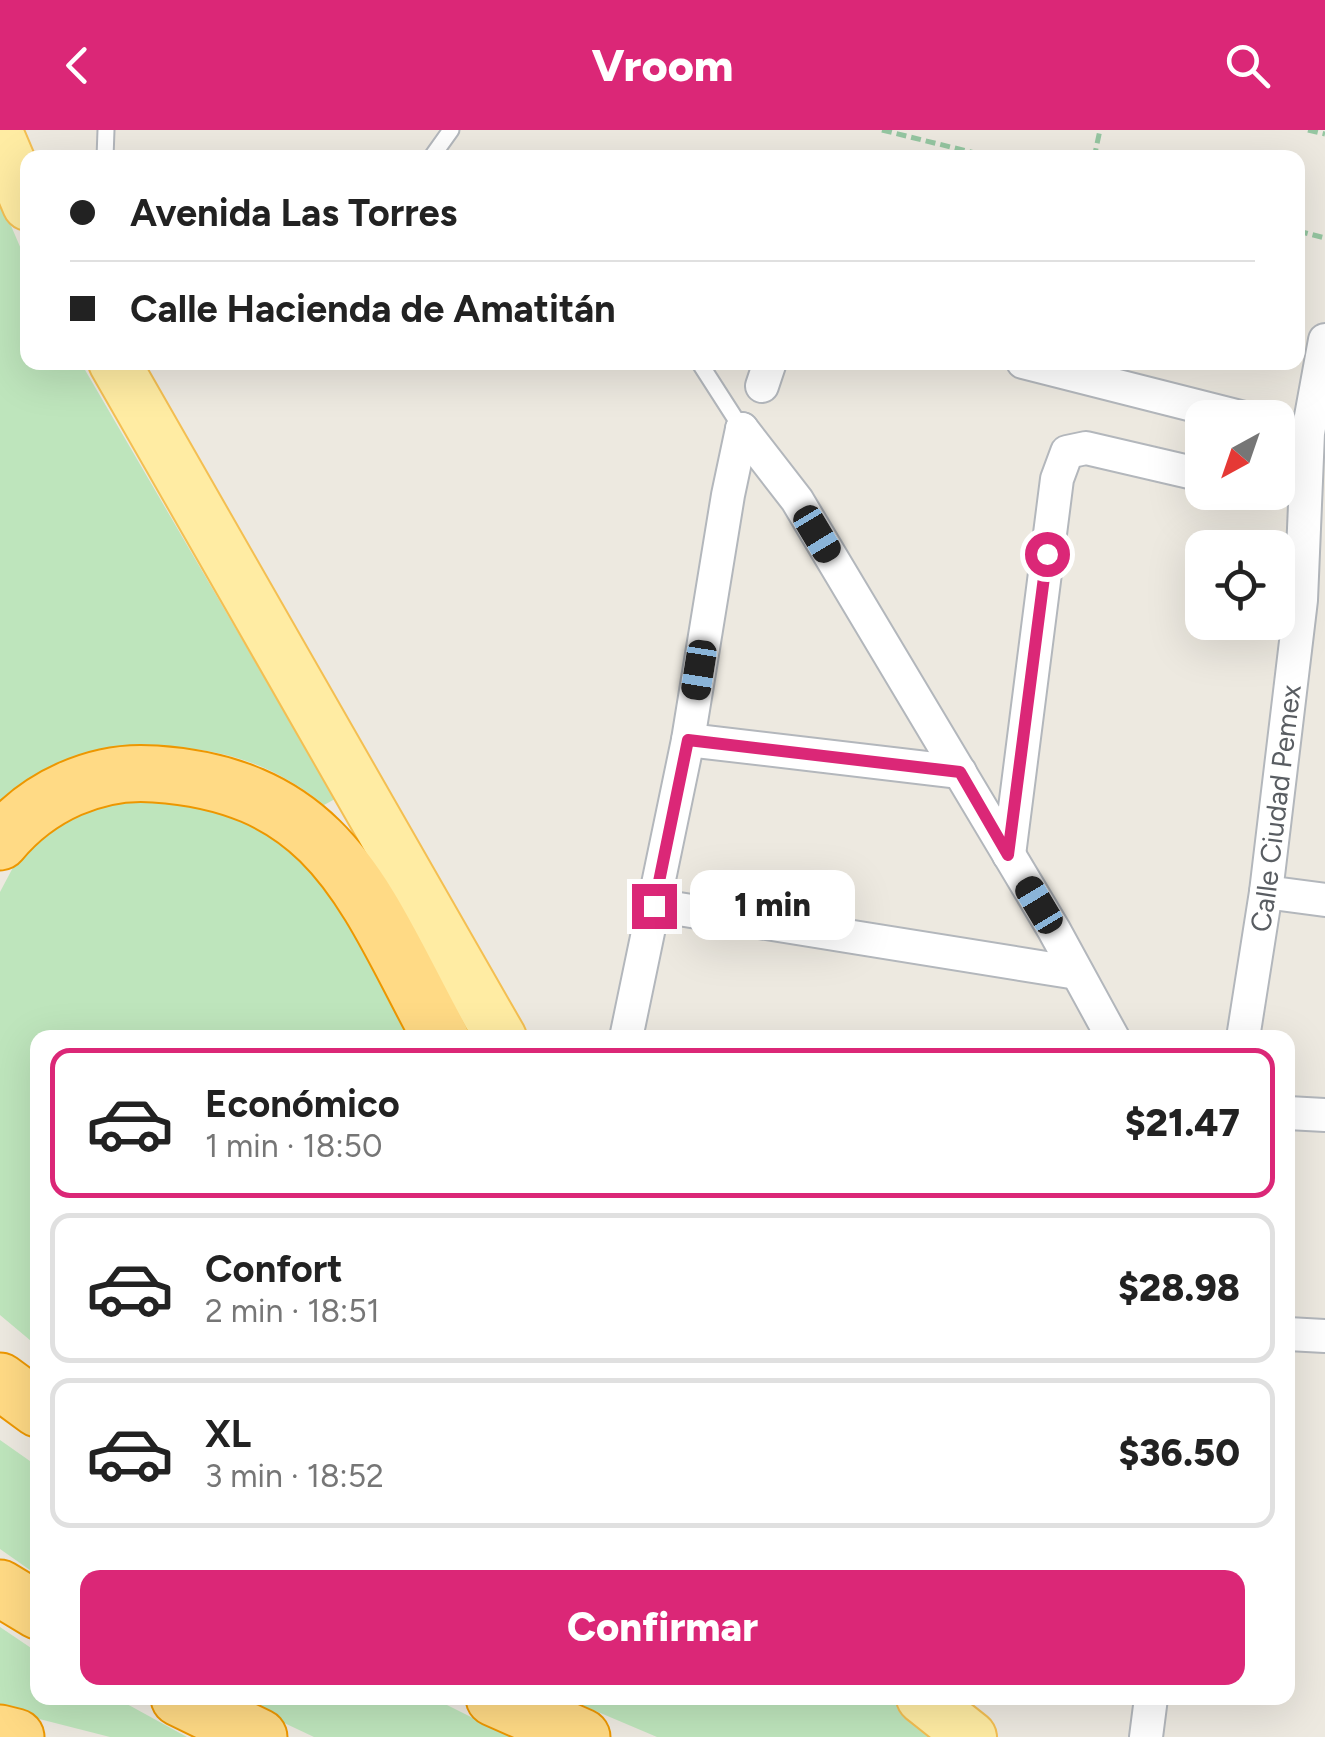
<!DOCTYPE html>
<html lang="es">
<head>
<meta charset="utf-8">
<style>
	:root { --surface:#fff; --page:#f2f2f2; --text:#222; --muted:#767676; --line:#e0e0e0; --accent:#db2777 }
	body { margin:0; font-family:Figtree,sans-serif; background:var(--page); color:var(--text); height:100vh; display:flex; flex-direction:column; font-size:38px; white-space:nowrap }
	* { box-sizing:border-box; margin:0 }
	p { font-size:32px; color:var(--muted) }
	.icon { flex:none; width:55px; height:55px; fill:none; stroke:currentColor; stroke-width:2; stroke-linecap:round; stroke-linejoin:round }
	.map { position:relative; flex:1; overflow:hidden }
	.drawer { position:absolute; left:30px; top:900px; width:1265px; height:675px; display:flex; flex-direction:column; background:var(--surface); border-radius:20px; box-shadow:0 10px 40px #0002 }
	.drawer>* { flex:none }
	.top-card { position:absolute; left:20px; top:20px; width:1285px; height:220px; border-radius:20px; box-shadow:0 10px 40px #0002; display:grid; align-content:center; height:220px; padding:0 50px; background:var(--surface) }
	.needle { width:65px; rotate:220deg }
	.controls { position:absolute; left:1185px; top:270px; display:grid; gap:20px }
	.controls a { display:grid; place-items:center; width:110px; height:110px; border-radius:20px; background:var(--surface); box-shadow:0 10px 40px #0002; font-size:50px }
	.end { position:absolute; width:45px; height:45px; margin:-22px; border:12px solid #db2777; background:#fff; box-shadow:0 0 0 5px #fff }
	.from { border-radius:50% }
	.bubble { position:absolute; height:70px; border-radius:20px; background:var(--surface); box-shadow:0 10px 40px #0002; font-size:32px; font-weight:800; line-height:70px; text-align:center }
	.car { position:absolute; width:30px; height:60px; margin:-30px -15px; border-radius:12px; box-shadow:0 0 8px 2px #0007; background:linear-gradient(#222 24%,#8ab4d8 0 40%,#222 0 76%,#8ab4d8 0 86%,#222 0) }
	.top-card b { display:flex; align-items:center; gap:35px; height:95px; font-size:38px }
	.top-card b+b { border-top:2px solid var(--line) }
	.top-card i { width:25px; height:25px; background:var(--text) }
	ul { padding:18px 0 0; list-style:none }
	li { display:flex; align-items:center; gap:30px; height:150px; margin:0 20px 15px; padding:0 30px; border:5px solid var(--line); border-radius:20px }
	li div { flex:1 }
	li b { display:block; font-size:38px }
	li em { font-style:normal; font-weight:800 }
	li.on { border-color:var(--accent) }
	li>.icon { width:90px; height:90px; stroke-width:1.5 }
	.cta { display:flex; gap:20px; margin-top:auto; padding:20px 50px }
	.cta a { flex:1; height:115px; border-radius:20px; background:var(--accent); color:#fff; font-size:40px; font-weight:800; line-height:115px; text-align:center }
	header { display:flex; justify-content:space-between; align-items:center; height:130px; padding:0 50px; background:var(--accent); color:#fff; font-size:45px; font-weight:800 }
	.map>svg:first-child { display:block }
	.green { fill:#bee5bc }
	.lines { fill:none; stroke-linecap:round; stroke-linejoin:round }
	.lane-casing { stroke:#b3b7bc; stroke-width:19 }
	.street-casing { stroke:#b3b7bc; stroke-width:36 }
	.primary-casing { stroke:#f4bf52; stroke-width:54 }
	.highway-casing { stroke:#ed9700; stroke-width:59 }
	.path { stroke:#95c6a1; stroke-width:5; stroke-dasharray:10 5; stroke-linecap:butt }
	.lane { stroke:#fff; stroke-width:15 }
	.street { stroke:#fff; stroke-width:32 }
	.primary { stroke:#ffeca3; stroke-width:50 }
	.highway { stroke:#ffda85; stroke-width:55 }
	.route { stroke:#db2777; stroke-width:12 }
	.labels { text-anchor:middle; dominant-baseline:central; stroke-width:8; stroke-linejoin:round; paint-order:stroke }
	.street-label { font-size:28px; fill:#595d62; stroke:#fff }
</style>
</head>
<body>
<header><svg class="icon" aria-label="back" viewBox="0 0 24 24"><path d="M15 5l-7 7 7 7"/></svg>Vroom<svg class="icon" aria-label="search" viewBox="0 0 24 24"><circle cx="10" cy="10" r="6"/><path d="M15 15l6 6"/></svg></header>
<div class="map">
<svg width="1325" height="1607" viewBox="0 0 1325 1607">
	<rect width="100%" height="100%" fill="#ede9e0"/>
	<path class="green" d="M0 70 27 133 28 232 81 233 335 669 324 675C270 630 199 609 130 621 121 623 109 623 100 627 66 642 33 666 0 685Z
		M160 660 271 700 306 736 338 775 413 907 38 908 37 1216 0 1185V762L18 728 76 680Z
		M0 1310 37 1336V1445L0 1419Z
		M0 1497 37 1522 38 1568H116L187 1607H110L0 1579Z
		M231 1568H433L511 1607H314Z
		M565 1568H896L941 1607H657Z"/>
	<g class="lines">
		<defs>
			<path id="lane" d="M105 28 106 0
				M431 28 451 0
				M699 232 742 299"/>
			<g id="street">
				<path d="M1023 232 1244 288"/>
				<path d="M762 256 770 232"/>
				<path d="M742 299 797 370 1054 800 1113 908"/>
				<path d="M688 610 960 642"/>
				<path d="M1009 725 1057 349 1067 322 1086 318 1202 345"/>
				<path d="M1266 762 1325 770"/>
				<path d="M654 775 1077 843"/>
				<path d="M626 908 688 610 728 365 742 299"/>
				<path id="s1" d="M1243 908 1266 762 1301 470 1308 303 1325 210"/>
				<path d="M1288 983 1325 985"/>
				<path d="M1288 1204 1325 1206"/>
				<path d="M1146 1607 1151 1568"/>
			</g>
			<path id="primary" d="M0 9 28 75
				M114 232 501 908
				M922 1568 971 1607"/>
			<path id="highway" d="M0 712C38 666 97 639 155 644 333 656 366 771 441 908
				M0 1251 38 1279
				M0 1458 38 1481
				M179 1568 259 1607
				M494 1568 582 1607
				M0 1603 16 1607"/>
		</defs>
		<use href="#lane" class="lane-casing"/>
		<use href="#street" class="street-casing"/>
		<use href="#primary" class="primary-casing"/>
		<use href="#highway" class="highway-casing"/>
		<path class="path" d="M882 0 995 28
			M1308 0 1325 4
			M1094 28 1100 0
			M1298 101 1325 108"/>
		<use href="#lane" class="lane"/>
		<use href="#street" class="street"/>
		<use href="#primary" class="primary"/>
		<use href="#highway" class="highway"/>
	</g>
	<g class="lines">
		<path class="route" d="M654 776 688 610 960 642 1008 725 1047 424"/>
	</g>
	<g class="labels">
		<g class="street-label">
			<text stroke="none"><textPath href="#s1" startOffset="232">Calle Ciudad Pemex</textPath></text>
		</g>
	</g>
</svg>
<div class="controls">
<a><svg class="needle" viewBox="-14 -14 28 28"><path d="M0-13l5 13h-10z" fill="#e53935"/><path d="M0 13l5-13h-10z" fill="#767676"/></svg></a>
<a><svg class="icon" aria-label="locate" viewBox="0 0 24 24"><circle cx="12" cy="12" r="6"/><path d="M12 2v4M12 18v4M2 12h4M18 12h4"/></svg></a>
</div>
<i class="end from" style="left:1047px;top:424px"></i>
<i class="end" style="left:654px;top:776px"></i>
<div class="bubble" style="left:690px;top:740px;width:165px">1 min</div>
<i class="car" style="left:817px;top:404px;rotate:149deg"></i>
<i class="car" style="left:699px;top:540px;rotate:189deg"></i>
<i class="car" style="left:1039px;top:775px;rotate:329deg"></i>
<div class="top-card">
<b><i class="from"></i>Avenida Las Torres</b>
<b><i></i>Calle Hacienda de Amatitán</b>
</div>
<section class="drawer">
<ul>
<li class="on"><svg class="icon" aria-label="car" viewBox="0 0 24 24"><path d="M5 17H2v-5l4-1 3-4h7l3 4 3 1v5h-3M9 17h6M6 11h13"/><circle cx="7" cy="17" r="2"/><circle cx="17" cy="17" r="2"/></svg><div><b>Económico</b><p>1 min · 18:50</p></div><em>$21.47</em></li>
<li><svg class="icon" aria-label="car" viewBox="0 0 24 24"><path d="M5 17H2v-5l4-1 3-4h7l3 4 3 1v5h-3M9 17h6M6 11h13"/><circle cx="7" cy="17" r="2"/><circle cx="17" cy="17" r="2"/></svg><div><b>Confort</b><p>2 min · 18:51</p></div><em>$28.98</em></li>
<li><svg class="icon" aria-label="car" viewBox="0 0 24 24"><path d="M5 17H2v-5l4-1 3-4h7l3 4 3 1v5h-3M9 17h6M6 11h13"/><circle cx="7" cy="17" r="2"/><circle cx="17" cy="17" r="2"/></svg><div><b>XL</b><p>3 min · 18:52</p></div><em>$36.50</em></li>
</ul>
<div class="cta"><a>Confirmar</a></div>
</section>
</div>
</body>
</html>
